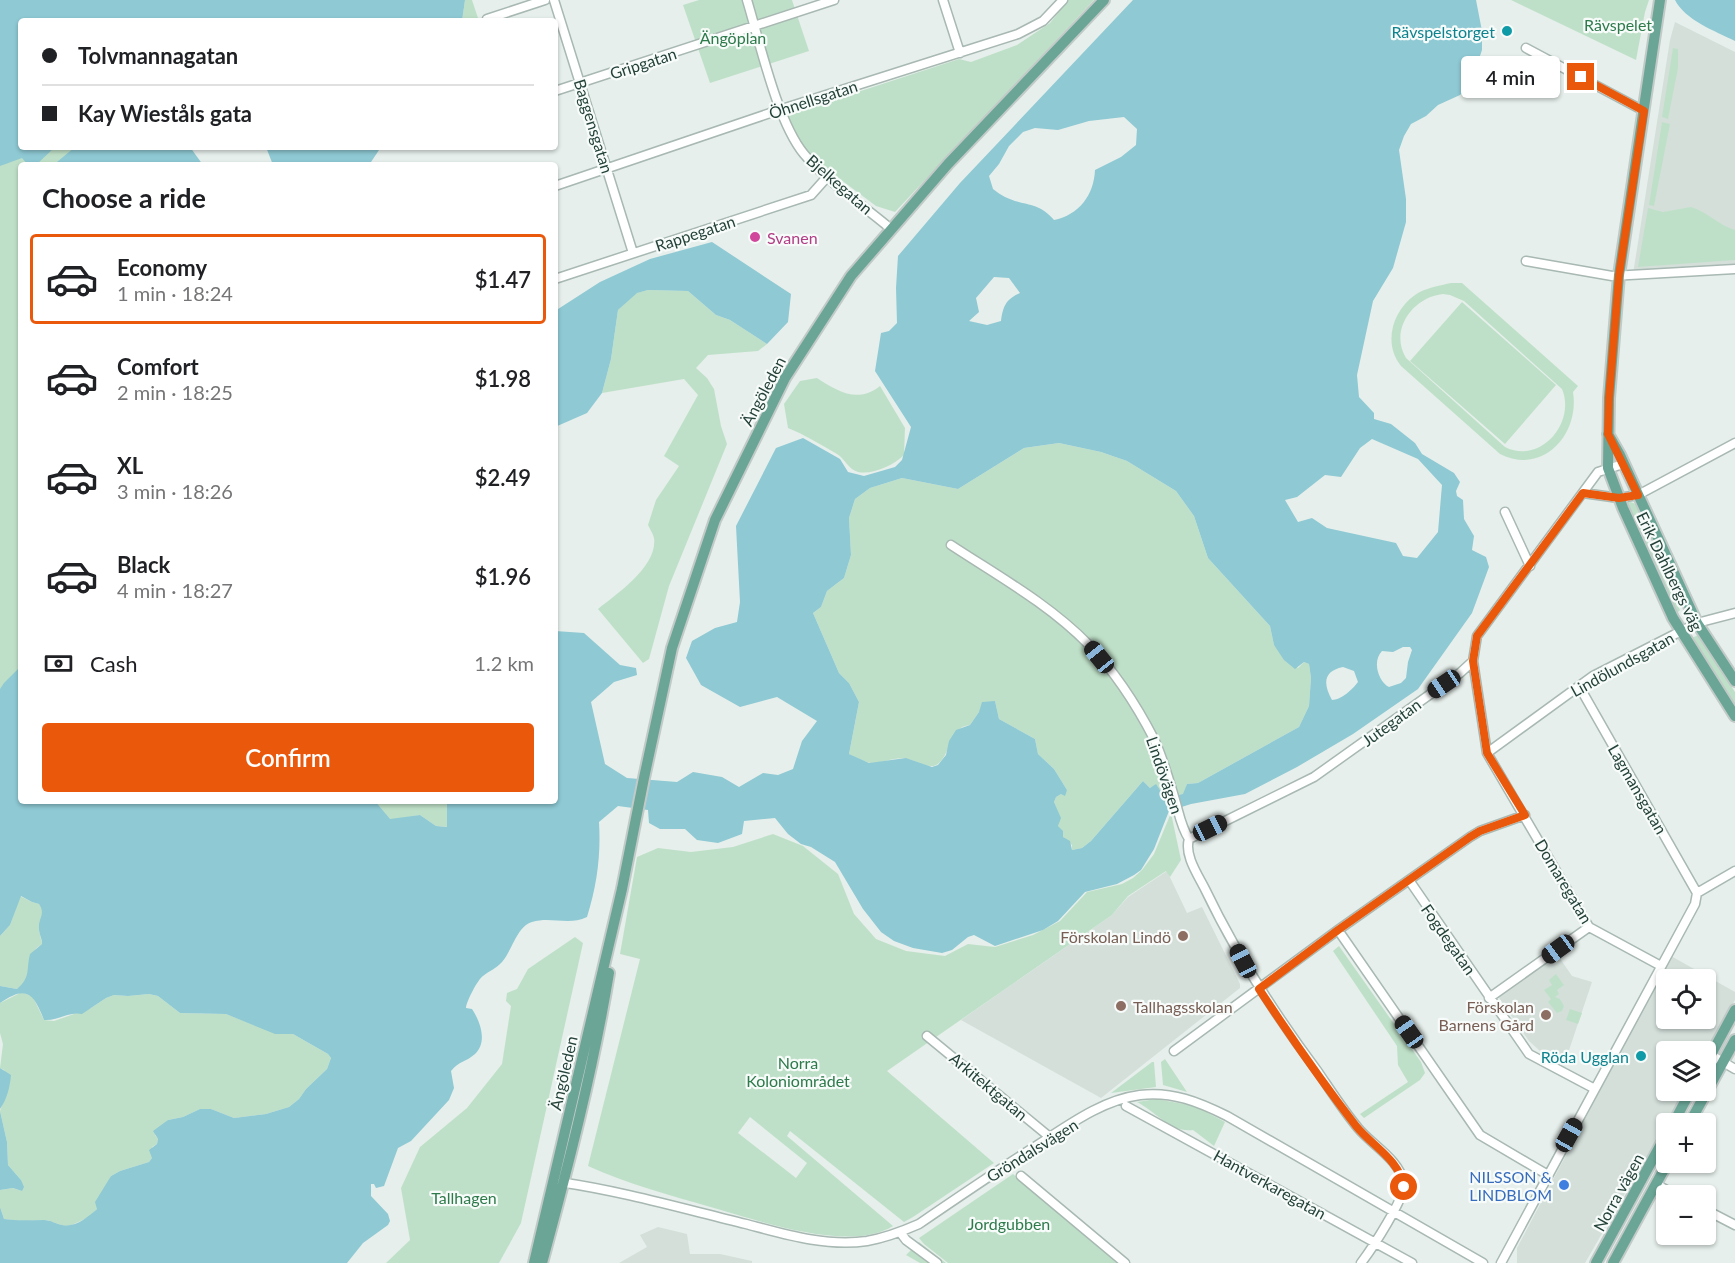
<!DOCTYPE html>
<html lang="en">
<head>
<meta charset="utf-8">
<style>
	:root { --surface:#fff; --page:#f6f6f6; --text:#202124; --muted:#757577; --line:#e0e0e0; --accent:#ea580c }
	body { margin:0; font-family:Lato,sans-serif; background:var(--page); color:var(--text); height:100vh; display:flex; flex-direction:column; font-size:22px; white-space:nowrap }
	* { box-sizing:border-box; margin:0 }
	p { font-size:20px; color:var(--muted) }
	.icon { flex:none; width:33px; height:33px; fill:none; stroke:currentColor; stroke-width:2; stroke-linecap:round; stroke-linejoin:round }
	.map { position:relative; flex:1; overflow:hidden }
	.panel { position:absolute; left:18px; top:162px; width:540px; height:642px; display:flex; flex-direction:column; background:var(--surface); border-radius:6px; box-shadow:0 2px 4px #0004 }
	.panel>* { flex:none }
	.hud { position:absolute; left:18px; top:18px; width:540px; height:132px; border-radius:6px; box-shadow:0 2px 4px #0004; display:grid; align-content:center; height:132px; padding:0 24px; background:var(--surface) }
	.fabs { position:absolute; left:1656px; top:969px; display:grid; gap:12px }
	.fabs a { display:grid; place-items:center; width:60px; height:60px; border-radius:6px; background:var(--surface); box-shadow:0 2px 4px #0004; font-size:30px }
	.end { position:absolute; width:27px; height:27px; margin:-14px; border:8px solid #ea580c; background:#fff; box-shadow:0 0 0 3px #fff }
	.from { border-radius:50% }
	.bubble { position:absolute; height:42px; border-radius:6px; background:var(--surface); box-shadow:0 2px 4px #0004; font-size:20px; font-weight:600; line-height:42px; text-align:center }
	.car { position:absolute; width:18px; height:36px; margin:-18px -9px; border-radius:8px; box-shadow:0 0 4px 2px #0007; background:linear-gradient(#222 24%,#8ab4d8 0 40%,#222 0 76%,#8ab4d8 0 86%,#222 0) }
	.hud b { display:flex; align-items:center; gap:21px; height:57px; font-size:22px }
	.hud b+b { border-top:2px solid var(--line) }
	.hud i { width:15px; height:15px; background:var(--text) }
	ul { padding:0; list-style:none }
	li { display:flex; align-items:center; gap:18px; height:90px; margin:0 12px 9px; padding:0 12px; border:3px solid transparent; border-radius:6px }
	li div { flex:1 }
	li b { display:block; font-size:22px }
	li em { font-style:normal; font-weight:600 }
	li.on { border-color:var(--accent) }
	li>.icon { width:54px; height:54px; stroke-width:1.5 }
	h2 { padding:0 24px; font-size:27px; line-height:72px }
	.pay { display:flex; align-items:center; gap:15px; height:66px; padding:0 24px; font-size:22px }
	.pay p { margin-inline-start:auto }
	.action { display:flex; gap:12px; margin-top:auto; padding:12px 24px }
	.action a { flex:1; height:69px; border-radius:6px; background:var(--accent); color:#fff; font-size:24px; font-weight:600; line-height:69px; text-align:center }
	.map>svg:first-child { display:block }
	.built { fill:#d4dfda; fill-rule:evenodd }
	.green { fill:#bfe0c8; fill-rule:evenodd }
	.water { fill:#8ec9d4; fill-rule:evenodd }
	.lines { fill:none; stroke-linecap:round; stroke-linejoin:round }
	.minor-casing { stroke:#a8b8b2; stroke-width:11 }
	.major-casing { stroke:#c2cac8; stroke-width:14 }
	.minor { stroke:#fff; stroke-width:8 }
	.major { stroke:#6aa596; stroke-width:10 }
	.route { stroke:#ea580c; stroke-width:8 }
	.culture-dot { fill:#0f9aa8; stroke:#f7fbf9; stroke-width:2 }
	.hotel-dot { fill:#d1479c; stroke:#f7fbf9; stroke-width:2 }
	.education-dot { fill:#8d6e63; stroke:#f7fbf9; stroke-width:2 }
	.shop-dot { fill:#3f7fe0; stroke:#f7fbf9; stroke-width:2 }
	.labels { text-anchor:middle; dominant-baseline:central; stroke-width:4.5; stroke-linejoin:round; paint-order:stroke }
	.park-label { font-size:16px; fill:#2d7a4b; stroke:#f7fbf9 }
	.culture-label { font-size:16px; fill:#0d838f; stroke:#f7fbf9; text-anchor:end }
	.street-label { font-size:16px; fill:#24423a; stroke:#f7fbf9 }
	.hotel-label { font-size:16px; fill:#b23c85; stroke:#f7fbf9; text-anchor:start }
	.education-label { font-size:16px; fill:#785e54; stroke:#f7fbf9; text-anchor:end }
	.shop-label { font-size:16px; fill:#366cbe; stroke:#f7fbf9; text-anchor:end }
</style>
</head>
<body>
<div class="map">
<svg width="1735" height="1263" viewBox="0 0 1735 1263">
	<rect width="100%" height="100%" fill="#e6efeb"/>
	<path class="built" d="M1675 22 1735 52V269L1633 274 1670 40Z
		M1167 871 1187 913 1202 907 1240 984V988L1101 1098 961 1020 1112 915 1128 897Z
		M1557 954 1572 976 1592 982 1564 1065 1540 1051 1529 1041 1499 998 1502 992Z
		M1671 956 1735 992V1000L1706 1052H1666V1090L1684 1091 1585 1263H1517V1248ZM1666 980H1706V1018H1666Z
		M658 1227 687 1234 690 1254H720L752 1261V1263H619L647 1247 640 1235Z"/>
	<path class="green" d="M0 0H23L21 21V147H156L173 165H21V801L0 878Z
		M465 0H472L479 21H462Z
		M699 0H792L809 51 710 83 683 5Z
		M1068 0H1094L895 212 876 206 805 153 787 115 959 59 971 62 1017 45 1050 23Z
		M1511 0H1649L1645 12 1636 60Z
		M1673 48 1678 49V68L1668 119 1662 117Z
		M1662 122 1670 124 1654 206 1649 205Z
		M1691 207C1708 212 1718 225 1735 230V260L1638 267 1648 208 1663 212Z
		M1451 283H1462L1578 386 1573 392C1580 434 1543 476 1500 454L1401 366C1383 344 1392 311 1415 295 1425 288 1438 286 1451 283ZM1443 294 1450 295 1464 301 1562 389C1576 422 1541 465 1505 447L1406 358C1389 330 1413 297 1443 294Z
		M648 290 688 291 716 315 730 320 767 344 758 351 708 355 696 368 707 378 714 389 721 426 727 444 669 586 649 659 643 663 598 609C617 594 658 566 654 538 653 534 650 529 648 525L656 500 679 466 664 456 698 395 684 379 602 393 611 359 618 310 636 293Z
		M1462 302 1556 385 1505 444 1410 361Z
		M817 378C837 391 858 404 880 386L905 428 904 455C894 465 873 475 858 472 848 469 845 459 837 454 820 444 805 435 788 428L784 404 800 381Z
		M1059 443 1101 452 1127 461 1176 491 1194 516 1208 558 1270 626 1274 645 1298 668 1304 662 1309 664 1311 678 1309 706 1299 727 1198 783 1187 784 1184 794 1165 798 1156 785 1150 788 1143 781 1091 841 1082 848 1072 850V845L1063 837 1058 826 1060 817 1054 802 1056 797 1067 790 1054 769 1038 754 1035 739 999 719 995 701 979 712 970 725C947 728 952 752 939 763 931 771 918 761 908 759 896 756 883 763 871 763 864 762 855 757 849 754L859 702 849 683 839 673 813 613 821 607 827 591 844 578 851 555 849 518 855 499 870 488 902 478 958 489 1024 448Z
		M1622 501C1633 502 1638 503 1642 512L1636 513 1661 573 1680 610 1675 615Z
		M1698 635 1735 692V706L1690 639Z
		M375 801H447L448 827 436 826 420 815 390 820Z
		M1171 813 1181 860 1170 877 1166 871 1128 896 1112 915 887 1071 994 1163 913 1217 904 1222 790 1131 787 1136 893 1226C850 1253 760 1221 714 1208 670 1195 630 1185 588 1166L640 959 620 954 637 857 658 848 691 852 733 847 773 834 803 846 838 874 854 914 876 939 906 951 945 956 968 944 995 947 1033 935 1060 921 1087 892 1122 884 1133 878 1142 870 1154 854ZM750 1117 807 1163 796 1178 738 1133Z
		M20 896 32 902 39 904 43 909 39 930 42 944C26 954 32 965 27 979 25 984 21 986 17 989L0 986V936L10 925Z
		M575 937 583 943 521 1223 499 1263H386L410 1240 401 1188 420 1147 467 1108 502 1064 511 1006 506 1001 507 993 517 989 528 969Z
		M1339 946 1421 1062 1425 1073 1420 1080 1364 1118 1360 1114 1408 1082 1398 1065 1397 1046 1333 951Z
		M1556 974 1564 985 1557 990 1559 994 1555 997 1560 999 1564 1006 1562 1011 1557 1013 1548 1002 1551 999 1544 990 1552 985 1549 980Z
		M22 992 33 997 44 1020 54 1021 91 1008 106 998 114 995 128 996 149 994 158 996 180 1013 226 1014 275 1033 293 1034 328 1054 331 1058 327 1069 306 1089 299 1099 289 1107 266 1114 234 1118 211 1109H200L183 1117 168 1120 155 1135 158 1139 157 1144 152 1147V1158L149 1162 120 1171 111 1176 97 1209 87 1218 72 1225 64 1226 47 1220 22 1221 4 1219 0 1207V1190L13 1188 22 1191 21 1180 8 1165 7 1142 0 1111 10 1083 4 1070 0 1068 3 1044 0 1033V1003Z
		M1570 1009 1582 1013 1578 1024 1566 1020Z
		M1165 1059 1187 1092 1163 1085 1161 1062Z
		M1152 1062H1154L1156 1087 1111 1093Z
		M1156 1099 1195 1106 1225 1122 1214 1146 1193 1130C1171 1133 1155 1111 1137 1102Z
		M1013 1174 1020 1180 1121 1263H948L924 1244 919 1238Z
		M919 1242 946 1263H920L906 1255Z"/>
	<path class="water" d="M0 0H465L462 21H21V147H55L36 165H28L22 158 0 166Z
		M1133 0H1476L1482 31V50L1470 85 1460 95 1438 105 1426 116 1411 124 1404 136 1399 150 1406 199V222L1393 268 1373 301 1357 375 1359 397 1374 413V419L1391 424 1415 443 1422 454 1454 473 1460 482 1456 491 1457 496 1463 500 1464 519 1474 536 1472 550 1486 557 1489 567 1472 613 1418 689 1353 734 1297 767 1245 794 1191 804 1169 811 1154 849 1141 870 1134 875 1117 884 1085 892 1058 921 1043 930 995 946 974 935 968 937 952 950 942 953 913 948 894 941 881 932 863 909 835 862 811 847 801 844 788 834 775 818 744 821 742 834 718 843 697 840 685 829H660L649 823 648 810 618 806 599 822C601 855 597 885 587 917 568 926 551 916 532 922 517 926 512 951 502 962 497 968 489 971 483 976 478 979 466 1002 466 1008L472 1009C480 1021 488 1042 475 1054 466 1062 459 1061 451 1071L454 1088 449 1100 411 1141 398 1148 384 1186 376 1188 374 1184H371V1196L388 1214 390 1221 388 1225 363 1243 347 1263H0V1207L4 1219C18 1221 30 1220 44 1220 51 1220 56 1224 62 1225 75 1228 88 1217 97 1209L95 1202 111 1176 120 1171 149 1162 152 1158 149 1150 157 1144 158 1139 153 1131 168 1120 183 1117 200 1109H211L234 1118 266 1114 289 1107 299 1099 306 1089 327 1069 331 1058 328 1054 293 1034H275L226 1014 180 1013 158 996 149 994 128 996 114 995 106 998 82 1014C69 1011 58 1021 44 1020 34 994 27 984 0 1003V986L17 989C31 977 26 970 30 954L42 944C42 938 39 934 39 929 38 918 46 914 39 904L32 902 21 896 10 925 0 936V689L4 683 21 666V801H375L390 819 420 815 436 826 447 827V801H555V631L584 633 620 665 636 668 637 675 614 682 591 702 605 764 627 778 677 782 693 772 722 777 739 787 763 773 778 775 793 769 802 741 817 721 777 697 740 707 701 685 686 658 692 641 715 628 737 622 740 602 736 526 776 448 803 438 840 459 848 472 864 476 895 467 902 460 911 427 875 371 881 333 889 331 897 323 896 288 898 256 960 183ZM1124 117 1137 129 1136 145 1121 157 1095 170C1094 195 1079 215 1054 220 1038 201 1026 207 1005 197 1001 195 997 192 993 189L989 176 999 164 1009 146 1023 132 1035 128 1058 130 1089 121ZM994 277 1009 278 1020 293C1006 299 1003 306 1001 321L987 325 969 321 979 312 976 298ZM1372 439 1418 459 1442 485 1438 532 1417 558 1403 556 1396 543 1327 528 1312 518 1298 522 1285 500 1297 497 1325 475 1341 477 1360 448ZM1059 443 1101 452 1127 461 1176 491 1194 516 1208 558 1270 626 1274 645 1284 660 1295 669 1304 662 1309 664 1311 678 1309 706 1299 727 1198 783 1187 784 1183 794 1165 798 1156 784 1150 788 1143 781 1091 841 1082 848 1072 850 1070 841 1063 837V831L1058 826 1061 818 1054 802 1056 797 1061 794 1065 796 1067 790 1054 769 1038 754 1035 739 999 719 995 701 982 702 979 712 970 725 956 730 949 741 946 755 938 765 932 767 906 758 869 763 849 754 859 702 849 683 839 673 813 613 821 607 827 591 844 578 851 555 849 518 855 499 870 488 902 478 958 489 1024 448ZM1403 647H1410L1412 650 1408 662 1406 678 1401 683 1389 687C1378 681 1372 661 1382 651L1393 652ZM1343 667 1354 671 1358 682C1353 689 1341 700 1332 700 1323 684 1323 671 1343 667Z
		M1675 0H1735V41C1715 31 1685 20 1675 0Z
		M75 147H190L203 165H59L57 162Z
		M266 147H381L369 165H273Z
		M712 242 791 294 788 322 767 344 730 320 716 315 688 291 648 290 637 293 618 310 611 359 602 393 587 413 555 427V311L600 282 650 259Z
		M0 1068 11 1075C10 1087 7 1099 0 1109Z
		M0 1111 7 1142 8 1165 21 1180 24 1187 22 1191 13 1188 0 1190Z"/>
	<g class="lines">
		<defs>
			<path id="minor" d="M554 0 633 253
				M747 0C760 43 777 121 804 154 827 182 863 205 891 229
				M943 0 960 53
				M487 19 545 0
				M1526 48 1644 111
				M555 91 834 0
				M555 186 782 109 1018 34 1043 21 1063 0
				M1526 261 1612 276 1735 269
				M555 279 811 195 828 176
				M1583 493 1619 498 1638 495 1735 443
				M1505 512 1530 566
				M951 545C998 576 1049 604 1089 645 1115 672 1137 706 1154 739 1163 758 1169 780 1175 800 1179 813 1181 827 1189 839 1184 855 1198 875 1205 889 1237 956 1274 1013 1318 1072 1331 1091 1343 1110 1358 1128 1372 1145 1399 1159 1404 1183 1406 1197 1371 1250 1361 1263
				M1473 661 1487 753 1589 927 1661 966
				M1579 686 1697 893
				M1487 753 1593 676 1697 623 1735 613
				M1189 839 1314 777 1460 673 1473 661 1477 636 1598 472 1623 464
				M1409 880 1529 1054 1595 1089
				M1338 930 1480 1135 1548 1175
				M1489 998 1589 927
				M927 1036 1046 1134 1048 1138
				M1174 1051 1338 930 1470 837 1480 831 1525 815
				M1711 1055 1735 1069
				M1126 1106 1412 1263
				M1021 1176 1125 1263
				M559 1182C622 1191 684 1209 746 1224 784 1234 826 1247 867 1241 884 1238 903 1231 919 1224 957 1198 995 1172 1033 1148 1066 1127 1101 1100 1140 1095 1172 1091 1199 1102 1227 1116L1483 1263
				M1656 1184 1677 1196
				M1706 1210 1735 1225
				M900 1232 906 1240 937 1263
				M1501 1263 1695 904 1697 893 1735 871"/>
			<path id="major" d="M1660 0 1619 275 1609 398 1608 468 1623 508 1673 618 1735 716
				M1608 434 1620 455 1697 623 1735 681
				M1706 1064 1735 1010
				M1673 1124 1691 1090
				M1689 1124 1735 1040
				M534 1263 622 889 644 778 672 648 715 520 785 378 851 276 948 164 1104 0
				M542 1263C568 1167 593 1070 609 973
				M1596 1263 1666 1135
				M1613 1263 1668 1162"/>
		</defs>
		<use href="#minor" class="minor-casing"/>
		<use href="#major" class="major-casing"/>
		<use href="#minor" class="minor"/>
		<use href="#major" class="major"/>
	</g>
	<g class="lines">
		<path class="route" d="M1404 1187C1399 1159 1372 1146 1356 1126 1322 1082 1290 1036 1259 989L1338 930 1470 837 1480 831 1525 815 1487 753 1473 661 1477 636 1583 493 1619 498 1638 495 1608 434 1609 398 1619 275 1644 111 1581 77"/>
	</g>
	<g class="culture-dot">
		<circle cx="1507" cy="31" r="6"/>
		<circle cx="1641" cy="1056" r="6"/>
	</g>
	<circle class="hotel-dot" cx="755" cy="237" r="6"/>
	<g class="education-dot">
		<circle cx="1183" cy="936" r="6"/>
		<circle cx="1121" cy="1006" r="6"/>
		<circle cx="1546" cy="1015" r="6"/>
	</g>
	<circle class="shop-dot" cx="1564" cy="1185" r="6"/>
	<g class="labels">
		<g class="park-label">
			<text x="1618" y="24">Rävspelet</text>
			<text x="733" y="37">Ängöplan</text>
			<text x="798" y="1062">Norra<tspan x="798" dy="18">Koloniområdet</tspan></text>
			<text x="464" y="1197">Tallhagen</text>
			<text x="1009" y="1223">Jordgubben</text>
		</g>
		<g class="culture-label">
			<text x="1495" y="31">Rävspelstorget</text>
			<text x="1629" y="1056">Röda Ugglan</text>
		</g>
		<g class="street-label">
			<text transform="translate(643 63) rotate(-18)">Gripgatan</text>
			<text transform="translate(813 99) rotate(-18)">Öhnellsgatan</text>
			<text transform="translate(594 126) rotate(73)">Baggensgatan</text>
			<text transform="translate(840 184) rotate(41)">Bjelkegatan</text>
			<text transform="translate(695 233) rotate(-18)">Rappegatan</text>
			<text transform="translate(763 391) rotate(-62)">Ängöleden</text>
			<text transform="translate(1670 571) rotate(64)">Erik Dahlbergs väg</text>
			<text transform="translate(1622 664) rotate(-29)">Lindölundsgatan</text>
			<text transform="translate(1391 722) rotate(-36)">Jutegatan</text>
			<text transform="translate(1165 775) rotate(71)">Lindövägen</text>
			<text transform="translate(1638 789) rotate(60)">Lagmansgatan</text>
			<text transform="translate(1564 881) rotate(59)">Domaregatan</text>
			<text transform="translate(1449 939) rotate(55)">Fogdegatan</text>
			<text transform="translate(563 1073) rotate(-77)">Ängöleden</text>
			<text transform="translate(989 1086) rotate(40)">Arkitektgatan</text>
			<text transform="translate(1032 1150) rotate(-32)">Gröndalsvägen</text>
			<text transform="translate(1270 1184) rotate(29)">Hantverkaregatan</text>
			<text transform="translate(1618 1192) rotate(-61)">Norra vägen</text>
		</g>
		<g class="hotel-label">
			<text x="767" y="237">Svanen</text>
		</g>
		<g class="education-label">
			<text x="1171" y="936">Förskolan Lindö</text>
			<text x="1133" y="1006" text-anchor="start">Tallhagsskolan</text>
			<text x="1534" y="1006">Förskolan<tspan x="1534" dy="18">Barnens Gård</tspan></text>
		</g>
		<g class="shop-label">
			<text x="1552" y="1176">NILSSON &amp;<tspan x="1552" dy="18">LINDBLOM</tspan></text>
		</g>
	</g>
</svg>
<div class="fabs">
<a><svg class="icon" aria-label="locate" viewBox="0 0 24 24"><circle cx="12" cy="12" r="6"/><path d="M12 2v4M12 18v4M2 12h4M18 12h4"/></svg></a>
<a><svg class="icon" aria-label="layers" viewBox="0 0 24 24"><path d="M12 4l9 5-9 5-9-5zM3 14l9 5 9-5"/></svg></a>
<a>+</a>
<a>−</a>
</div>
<i class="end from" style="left:1404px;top:1187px"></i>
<i class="end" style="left:1581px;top:77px"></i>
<div class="bubble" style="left:1461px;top:56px;width:99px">4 min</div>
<i class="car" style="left:1099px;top:657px;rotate:321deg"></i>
<i class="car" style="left:1444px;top:684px;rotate:236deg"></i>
<i class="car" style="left:1210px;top:828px;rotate:64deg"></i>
<i class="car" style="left:1558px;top:949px;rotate:234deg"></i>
<i class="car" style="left:1243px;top:961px;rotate:332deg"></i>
<i class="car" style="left:1409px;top:1032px;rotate:325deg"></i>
<i class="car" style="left:1569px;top:1135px;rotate:29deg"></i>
<div class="hud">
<b><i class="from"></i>Tolvmannagatan</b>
<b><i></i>Kay Wieståls gata</b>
</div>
<section class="panel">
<h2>Choose a ride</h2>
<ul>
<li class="on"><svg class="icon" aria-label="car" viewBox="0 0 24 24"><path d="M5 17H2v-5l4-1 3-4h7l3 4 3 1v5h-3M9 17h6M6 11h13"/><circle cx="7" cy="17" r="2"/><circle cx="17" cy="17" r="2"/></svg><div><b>Economy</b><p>1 min · 18:24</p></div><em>$1.47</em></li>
<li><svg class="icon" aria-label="car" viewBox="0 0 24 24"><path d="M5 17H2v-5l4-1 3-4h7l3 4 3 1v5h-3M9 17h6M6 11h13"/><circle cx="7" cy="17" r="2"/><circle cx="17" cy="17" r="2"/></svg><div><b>Comfort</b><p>2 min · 18:25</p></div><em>$1.98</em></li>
<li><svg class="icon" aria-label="car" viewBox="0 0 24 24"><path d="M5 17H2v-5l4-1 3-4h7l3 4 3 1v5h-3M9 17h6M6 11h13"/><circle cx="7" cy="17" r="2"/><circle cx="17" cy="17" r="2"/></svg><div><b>XL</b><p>3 min · 18:26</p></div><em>$2.49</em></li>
<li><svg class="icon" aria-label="car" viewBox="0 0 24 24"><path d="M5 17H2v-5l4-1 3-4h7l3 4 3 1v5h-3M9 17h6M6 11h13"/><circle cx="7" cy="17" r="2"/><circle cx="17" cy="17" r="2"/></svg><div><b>Black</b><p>4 min · 18:27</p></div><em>$1.96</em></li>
</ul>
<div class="pay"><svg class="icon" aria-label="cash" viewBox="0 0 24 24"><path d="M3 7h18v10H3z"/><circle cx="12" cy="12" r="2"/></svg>Cash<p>1.2 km</p></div>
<div class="action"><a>Confirm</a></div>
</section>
</div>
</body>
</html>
